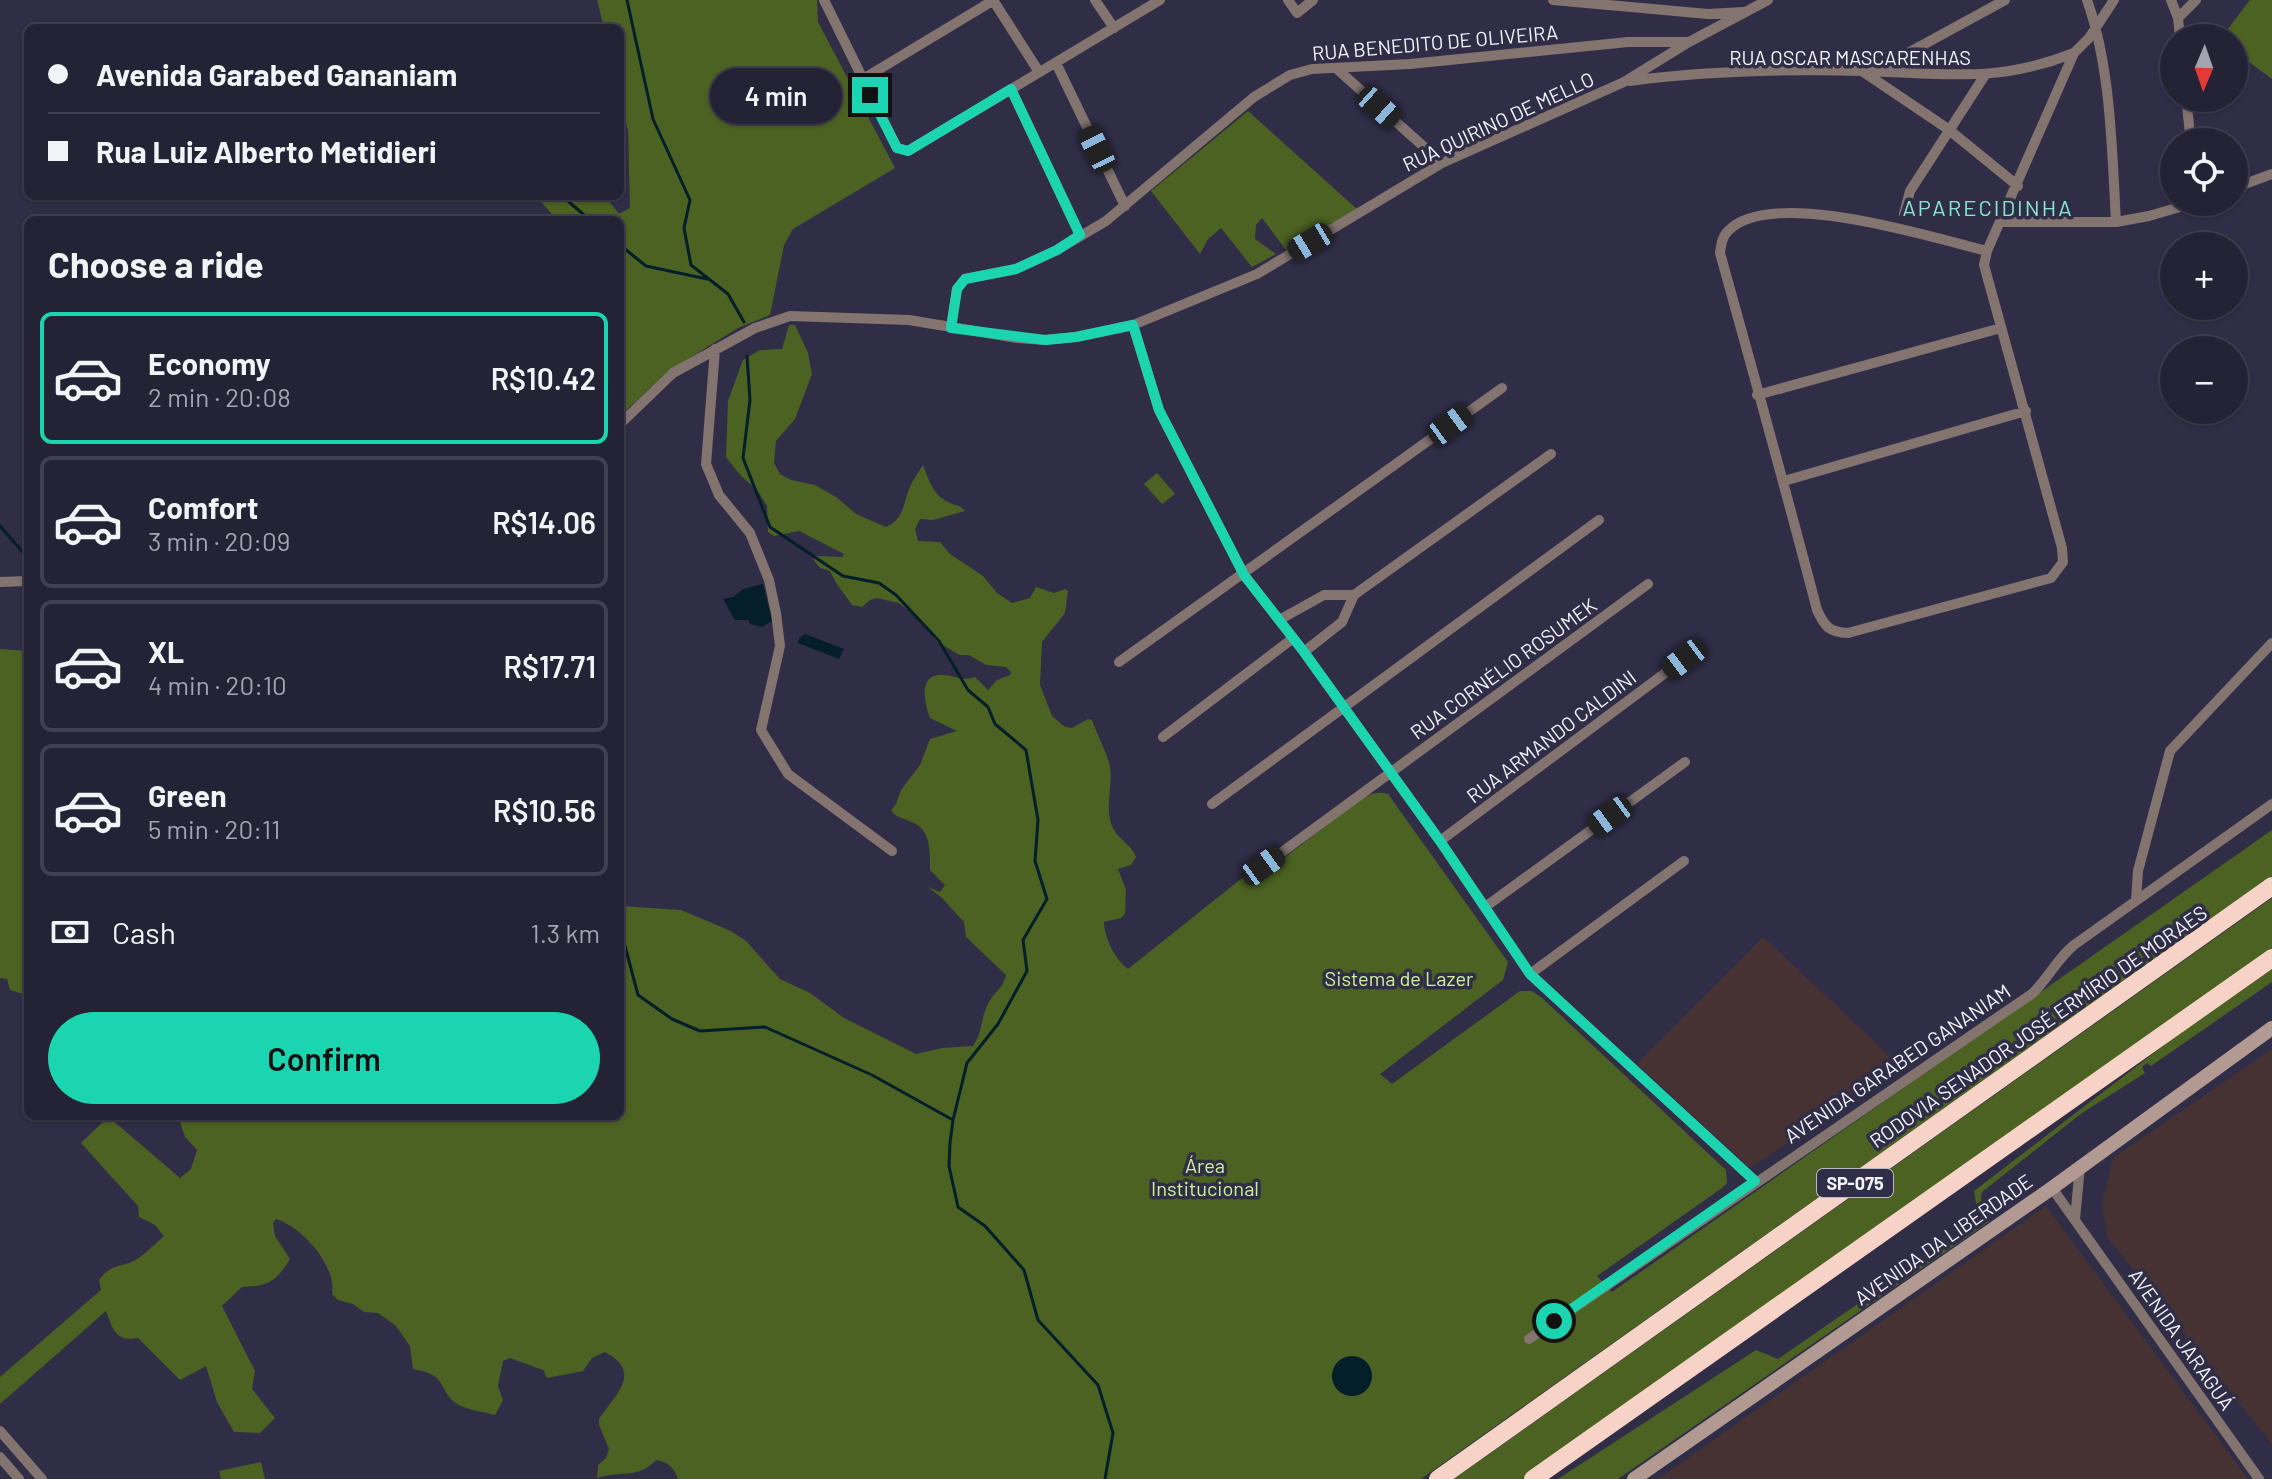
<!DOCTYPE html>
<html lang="en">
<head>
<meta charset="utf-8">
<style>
	:root { --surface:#242235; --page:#2c2a3d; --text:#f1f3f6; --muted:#a3a4ad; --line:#413f50; --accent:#1bd5b1 }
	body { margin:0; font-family:Barlow,sans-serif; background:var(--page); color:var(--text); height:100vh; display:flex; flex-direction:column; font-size:30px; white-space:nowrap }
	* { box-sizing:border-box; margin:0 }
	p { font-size:26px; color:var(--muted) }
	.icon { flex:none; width:44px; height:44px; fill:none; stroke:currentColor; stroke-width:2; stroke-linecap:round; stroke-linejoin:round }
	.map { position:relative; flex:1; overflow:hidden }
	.drawer { position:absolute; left:24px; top:216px; width:600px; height:904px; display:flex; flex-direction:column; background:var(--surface); border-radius:12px; box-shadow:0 2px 6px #0004,0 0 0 2px var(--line) }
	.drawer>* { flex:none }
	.guide { position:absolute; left:24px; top:24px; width:600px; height:176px; border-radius:12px; box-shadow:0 2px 6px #0004,0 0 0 2px var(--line); display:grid; align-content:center; height:176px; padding:0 24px; background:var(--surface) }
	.needle { width:52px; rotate:182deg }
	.fabs { position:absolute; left:2160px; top:24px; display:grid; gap:16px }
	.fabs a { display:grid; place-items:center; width:88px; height:88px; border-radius:50%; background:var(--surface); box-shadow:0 2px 6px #0004,0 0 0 2px var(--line); font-size:40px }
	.end { position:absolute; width:36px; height:36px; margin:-18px; border:10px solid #1bd5b1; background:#111; box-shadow:0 0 0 4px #111 }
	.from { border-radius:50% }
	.bubble { position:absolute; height:56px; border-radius:28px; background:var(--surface); box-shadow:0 2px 6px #0004,0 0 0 2px var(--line); font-size:26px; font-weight:600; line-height:56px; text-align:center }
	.car { position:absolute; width:24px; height:48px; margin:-24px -12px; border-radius:10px; box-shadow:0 0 6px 2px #0007; background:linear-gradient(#222 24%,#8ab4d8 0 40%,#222 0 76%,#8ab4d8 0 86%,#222 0) }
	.guide b { display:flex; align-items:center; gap:28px; height:76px; font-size:30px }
	.guide b+b { border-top:2px solid var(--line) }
	.guide i { width:20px; height:20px; background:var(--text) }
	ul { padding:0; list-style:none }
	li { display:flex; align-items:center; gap:24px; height:132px; margin:0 16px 12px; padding:0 8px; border:4px solid var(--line); border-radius:12px }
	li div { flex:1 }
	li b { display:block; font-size:30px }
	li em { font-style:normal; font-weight:600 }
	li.selected { border-color:var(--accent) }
	li>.icon { width:72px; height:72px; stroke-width:1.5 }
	h2 { padding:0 24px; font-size:36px; line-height:96px }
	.pay { display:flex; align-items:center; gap:20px; height:88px; padding:0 24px; font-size:30px }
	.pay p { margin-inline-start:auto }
	.button { display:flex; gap:16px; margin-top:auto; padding:16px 24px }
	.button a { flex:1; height:92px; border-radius:48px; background:var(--accent); color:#111; font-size:32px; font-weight:600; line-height:92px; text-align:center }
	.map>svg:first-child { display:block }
	.industrial { fill:#473233 }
	.green { fill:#4c6222 }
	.water { fill:#041f2a }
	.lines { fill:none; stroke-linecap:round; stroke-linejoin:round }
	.stream { stroke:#041f2a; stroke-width:3 }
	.street { stroke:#837470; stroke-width:10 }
	.secondary { stroke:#b29a93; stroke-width:14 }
	.highway { stroke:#f7d2c6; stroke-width:18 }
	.route { stroke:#1bd5b1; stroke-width:10 }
	.labels { text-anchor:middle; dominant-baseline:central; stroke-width:7; stroke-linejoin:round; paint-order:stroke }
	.shield { fill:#302d47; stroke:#b9b8c6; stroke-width:2 }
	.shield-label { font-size:18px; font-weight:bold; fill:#f4f3fd }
	.street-label { font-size:20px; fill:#f4f3fd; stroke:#302d47 }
	.park-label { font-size:20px; fill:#cef394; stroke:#302d47 }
	.neighbourhood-label { font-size:22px; letter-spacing:2px; fill:#88e9cf; stroke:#302d47 }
</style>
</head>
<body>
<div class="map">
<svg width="2272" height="1479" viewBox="0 0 2272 1479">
	<rect width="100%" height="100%" fill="#302d47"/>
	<path class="industrial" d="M1763 937 1902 1067 1750 1168 1637 1064Z
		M2272 1049V1444L2107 1237 2102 1203 2113 1158Z
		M2046 1206 2248 1479H1658Z"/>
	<path class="green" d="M597 0H817L818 22 895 168 793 229 784 245 770 315 738 328 667 372 620 416V220H557L536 196H605L619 214 630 208 628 131 620 96V28H604Z
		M2250 0H2272V79L2234 51V38H2221Z
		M1248 111 1358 210 1286 250 1262 218 1256 225 1255 239 1276 254 1252 267 1221 228 1208 239 1200 254 1151 191Z
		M789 325H795L808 353 812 374 795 419 776 441 774 463 780 474 791 480 815 485 836 497 856 514 886 527C904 519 903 505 909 489 912 481 918 473 923 465 929 480 933 495 948 502 956 506 960 505 965 511L933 520 920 519 915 529 918 541 940 542 950 554 983 576 997 593 1012 603 1030 598 1036 587 1054 593 1065 589 1068 591 1065 613 1042 642 1040 685 1052 716 1065 727 1072 728 1088 719 1092 720C1097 735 1107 752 1110 767 1113 785 1105 804 1111 823 1115 838 1131 843 1136 857L1131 865 1118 869 1126 890 1125 914 1121 918 1104 922C1104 937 1116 961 1128 969L1256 867 1263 874 1360 800C1370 794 1377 791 1388 794L1508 962 1503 980 1380 1074 1392 1084 1520 991H1532L1542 998 1726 1170 1727 1183 1722 1188 1597 1276 1612 1292 2272 830V876L1421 1479H678C675 1469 667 1461 656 1460 638 1479 623 1470 597 1478L598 1465 606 1458 609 1449 599 1425V1419C616 1393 643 1373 605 1352L592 1358 583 1371 547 1378 543 1370 510 1358 503 1361 498 1386 503 1400 495 1415C485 1412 466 1410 457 1404 436 1389 450 1375 413 1369L410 1346 396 1326 378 1313 364 1312 353 1304 338 1300 332 1294C337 1266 302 1227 276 1219L273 1223 275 1236 290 1259C276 1282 268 1286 242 1287L222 1306 255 1371 252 1389 275 1418 260 1433 234 1432 217 1402 206 1366 180 1380 138 1338C115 1342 113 1329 106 1311L0 1404V1377L101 1290 99 1280C112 1262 124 1268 139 1258 148 1251 156 1243 164 1236L155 1225 139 1217 138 1206 81 1143 104 1121 111 1119 180 1178 191 1169 197 1150 185 1137 178 1116H620V906L681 910 731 931 746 941 780 979 810 993 844 1018 916 1054 942 1048 973 1046C984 1029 980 1018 989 1002 996 990 1002 990 1006 975L966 937 964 922 941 897 928 887 940 892 945 885 930 870C930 853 931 831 914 823 905 818 897 819 891 810L896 804 901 790 920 765 930 739 957 731 930 718C925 705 917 674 942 675 955 675 961 682 975 677L988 690 997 680 1010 675 1011 672 1006 667 986 665 969 655H960L937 642 918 618 899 603 877 598 870 600 862 607 852 605C844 593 836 585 830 571L820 568 813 559 816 556 842 557 844 554 799 531 774 536 768 532 767 506 757 490 741 476 726 457 728 401 743 360 760 350 782 349Z
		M1157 473 1175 494 1162 504 1144 484Z
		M0 649 28 651V991L23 994 10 990 7 979 0 978Z
		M2272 898V949L1523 1479H1454Z
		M2272 969V982L2151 1066 2147 1063 2142 1067 2145 1073 2082 1113 1982 1192C1979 1201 1984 1214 1990 1221L1618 1479H1558L1756 1350 1778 1359 1979 1220 1974 1191 2176 1036Z
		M261 1462 265 1479H221L219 1471Z"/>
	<path class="water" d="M763 584 772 621 762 627 750 624 748 620H735L723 599 733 597 743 589Z
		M805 634 844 649 839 659 798 643 799 638Z
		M1332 1376a20 20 0 1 1 40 0a20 20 0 1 1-40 0Z"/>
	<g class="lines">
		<path class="stream" d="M627 0 653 119 690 200 684 228 691 265 728 294 744 322
			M562 196 590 220
			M620 245 646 266 707 279
			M747 356 750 400 743 458 770 527 843 576 879 583 896 595 939 641 968 690 988 707 995 724 1026 750 1038 820 1035 861 1047 899 1023 940 1027 971 998 1024 967 1063 953 1120 950 1143 949 1166 958 1207
			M0 526 28 558
			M620 941 625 946 638 995 672 1019 700 1031 765 1027 872 1075 953 1120
			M958 1207 985 1226 1024 1270 1038 1320 1098 1385 1113 1433 1105 1479"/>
		<path class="street" d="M824 0 897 148 908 151 1160 0
			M993 0 1039 72
			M1095 0 1114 28
			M1288 0 1297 13 1313 0
			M1553 0 1708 14 1743 12
			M2087 0C2111 67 2112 151 2116 222
			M2171 0 2178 18 2180 38
			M2178 18 2196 0
			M1056 63 1125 206
			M1337 69 1442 163
			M1877 70 2005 0
			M1862 71 1948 129 2018 186
			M863 79 994 0
			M1630 81C1706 71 1786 69 1863 71 1942 73 1996 84 2074 53
			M1011 89 1080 235
			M2186 98 2191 142
			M2234 188 2272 174
			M1904 214 1910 191 1985 75
			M2001 222H2116L2149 216 2197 202
			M1987 251C1933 238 1771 186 1728 231 1722 237 1721 245 1720 253 1753 372 1786 490 1817 610 1825 627 1829 632 1848 633L2051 578 2063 562 2062 548 1984 265 1987 251 2074 53 2089 38 2114 0
			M1133 325 1159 410 1244 575 1304 652 1440 841 1530 974 1755 1181
			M951 328 957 289 965 279 1016 269 1057 250 1106 221 1254 97 1290 75 1312 69 1410 64 1628 42H1688
			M715 349 706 464 719 495 750 533 769 580 776 613 780 646 761 730 788 774 892 851
			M1757 395 2001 328
			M620 424 673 373 755 328 790 316 909 320 1017 338 1045 340 1076 337 1133 325 1257 274 1442 163 1624 82 1689 42 1768 0
			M1784 481 2026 411
			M0 582 28 581
			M1279 620 1324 595H1354
			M1304 652 1342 622 1354 595 1551 454
			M1119 662 1502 388
			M1163 737 1292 639
			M1212 804 1599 520
			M1440 841 1684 659
			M1263 866 1648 584
			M2136 900 2138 871 2170 751 2272 643
			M1485 907 1685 762
			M1530 974 1684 861
			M2052 1188 2259 1479
			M2075 1219 2080 1166
			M1529 1339 2033 993C2048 978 2058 958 2074 945L2272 804
			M0 1431 42 1479
			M0 1457 19 1479"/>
		<path class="secondary" d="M1634 1479 2052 1188 2272 1028"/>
		<path class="highway" d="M1438 1479 2272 886
			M1533 1479 2272 958"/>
	</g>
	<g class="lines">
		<path class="route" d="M870 95 897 148 908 151 1011 89 1080 235 1057 250 1016 269 965 279 957 289 951 328 1045 340 1076 337 1133 325 1159 410 1244 575 1304 652 1440 841 1530 974 1755 1181 1554 1321"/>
	</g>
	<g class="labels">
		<rect class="shield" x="1817" y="1169" width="76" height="28" rx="6"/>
		<g class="shield-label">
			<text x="1855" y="1183">SP-075</text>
		</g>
		<g class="street-label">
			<text transform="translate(1435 42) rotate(-5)">RUA BENEDITO DE OLIVEIRA</text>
			<text x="1850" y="57">RUA OSCAR MASCARENHAS</text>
			<text transform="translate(1498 121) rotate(-25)">RUA QUIRINO DE MELLO</text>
			<text transform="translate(1503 668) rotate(-36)">RUA CORNÉLIO ROSUMEK</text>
			<text transform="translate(1551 736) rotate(-37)">RUA ARMANDO CALDINI</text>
			<text transform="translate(2038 1026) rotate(-35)">RODOVIA SENADOR JOSÉ ERMÍRIO DE MORAES</text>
			<text transform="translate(1897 1063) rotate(-34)">AVENIDA GARABED GANANIAM</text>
			<text transform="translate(1943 1239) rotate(-35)">AVENIDA DA LIBERDADE</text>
			<text transform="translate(2182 1339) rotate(55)">AVENIDA JARAGUÁ</text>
		</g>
		<g class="park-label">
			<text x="1399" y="978">Sistema de Lazer</text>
			<text x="1205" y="1165">Área<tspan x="1205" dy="23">Institucional</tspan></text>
		</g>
		<g class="neighbourhood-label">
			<text x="1988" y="207">APARECIDINHA</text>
		</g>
	</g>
</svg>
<div class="fabs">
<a><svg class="needle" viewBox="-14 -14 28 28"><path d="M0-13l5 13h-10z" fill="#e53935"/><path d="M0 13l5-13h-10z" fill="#a3a4ad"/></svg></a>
<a><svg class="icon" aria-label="locate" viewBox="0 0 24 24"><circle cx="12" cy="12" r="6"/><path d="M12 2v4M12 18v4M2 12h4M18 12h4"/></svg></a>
<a>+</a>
<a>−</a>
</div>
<i class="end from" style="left:1554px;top:1321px"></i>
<i class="end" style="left:870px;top:95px"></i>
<div class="bubble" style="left:710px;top:68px;width:132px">4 min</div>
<i class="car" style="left:1379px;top:107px;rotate:132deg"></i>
<i class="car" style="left:1097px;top:149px;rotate:334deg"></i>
<i class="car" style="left:1310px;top:242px;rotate:239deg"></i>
<i class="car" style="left:1450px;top:425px;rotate:54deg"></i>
<i class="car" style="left:1684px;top:659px;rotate:233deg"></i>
<i class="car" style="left:1610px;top:816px;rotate:234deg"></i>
<i class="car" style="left:1263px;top:866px;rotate:54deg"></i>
<div class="guide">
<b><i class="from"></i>Avenida Garabed Gananiam</b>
<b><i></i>Rua Luiz Alberto Metidieri</b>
</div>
<section class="drawer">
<h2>Choose a ride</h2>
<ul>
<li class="selected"><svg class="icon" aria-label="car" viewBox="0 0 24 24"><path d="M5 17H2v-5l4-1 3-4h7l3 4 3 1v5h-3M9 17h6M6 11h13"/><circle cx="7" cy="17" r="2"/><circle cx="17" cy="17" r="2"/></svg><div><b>Economy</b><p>2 min · 20:08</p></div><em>R$10.42</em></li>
<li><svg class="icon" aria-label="car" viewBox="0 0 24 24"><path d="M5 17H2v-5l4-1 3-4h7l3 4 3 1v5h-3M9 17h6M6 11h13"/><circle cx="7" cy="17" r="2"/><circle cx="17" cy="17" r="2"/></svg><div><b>Comfort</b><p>3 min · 20:09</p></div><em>R$14.06</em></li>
<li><svg class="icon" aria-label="car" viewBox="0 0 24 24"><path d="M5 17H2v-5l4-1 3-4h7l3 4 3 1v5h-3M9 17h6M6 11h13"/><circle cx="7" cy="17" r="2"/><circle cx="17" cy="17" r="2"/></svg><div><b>XL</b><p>4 min · 20:10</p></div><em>R$17.71</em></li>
<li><svg class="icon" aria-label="car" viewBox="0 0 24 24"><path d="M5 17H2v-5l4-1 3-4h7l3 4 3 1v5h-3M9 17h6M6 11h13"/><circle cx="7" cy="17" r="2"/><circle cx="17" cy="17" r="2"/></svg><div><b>Green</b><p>5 min · 20:11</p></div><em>R$10.56</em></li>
</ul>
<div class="pay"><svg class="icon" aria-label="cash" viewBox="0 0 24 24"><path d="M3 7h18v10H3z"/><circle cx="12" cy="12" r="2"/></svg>Cash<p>1.3 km</p></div>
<div class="button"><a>Confirm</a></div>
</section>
</div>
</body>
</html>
